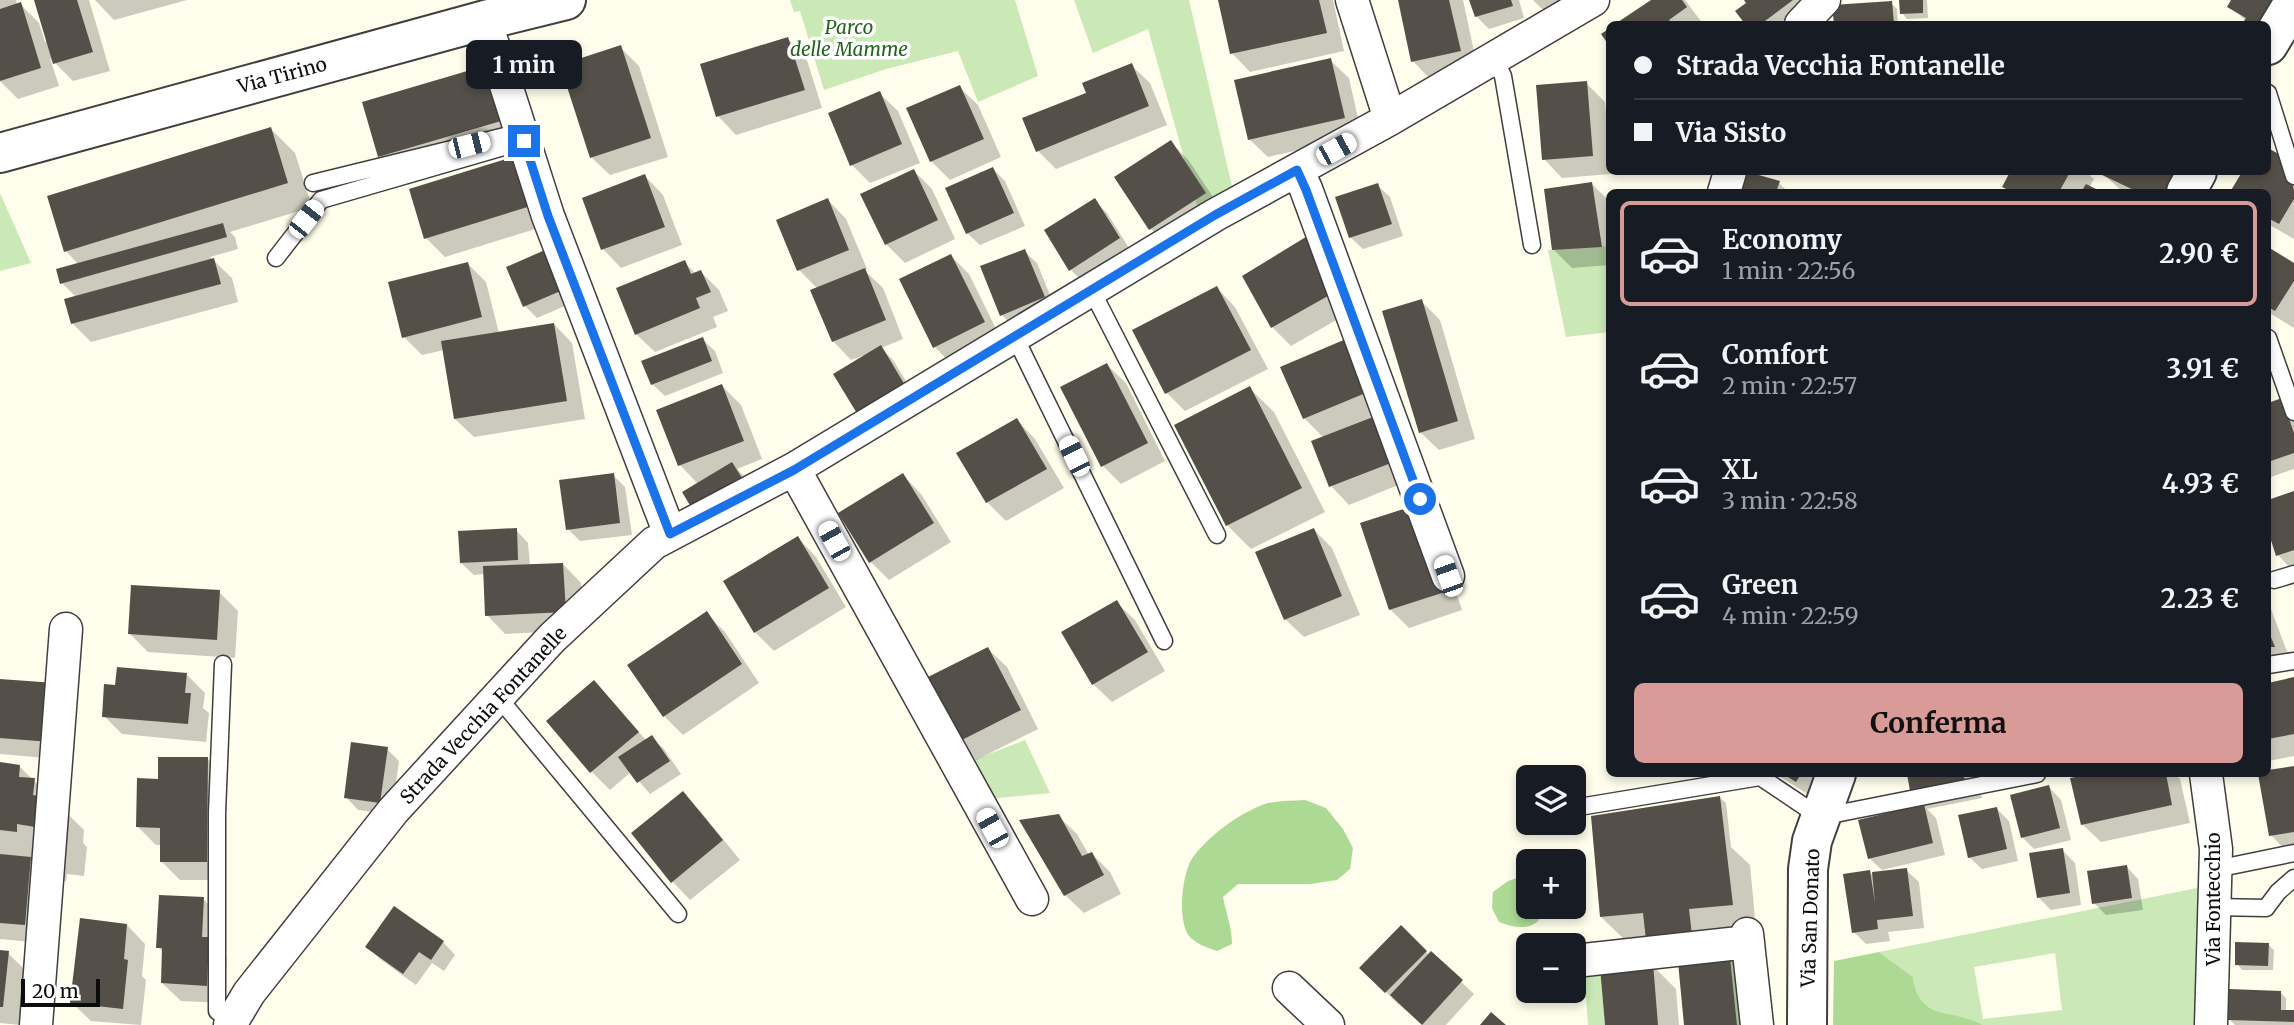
<!DOCTYPE html>
<html lang="it">
<head>
<meta charset="utf-8">
<style>
	:root { --surface:#171b24; --page:#242831; --text:#f1f3f6; --muted:#9ea1a6; --line:#363941; --accent:#d99b98 }
	body { margin:0; font-family:Merriweather,serif; background:var(--page); color:var(--text); height:100vh; display:flex; flex-direction:column; font-size:26px; white-space:nowrap }
	* { box-sizing:border-box; margin:0 }
	p { font-size:23px; color:var(--muted) }
	.icon { flex:none; width:38px; height:38px; fill:none; stroke:currentColor; stroke-width:2; stroke-linecap:round; stroke-linejoin:round }
	.map { position:relative; flex:1; overflow:hidden }
	.sheet { position:absolute; left:1606px; top:189px; width:665px; height:588px; display:flex; flex-direction:column; background:var(--surface); border-radius:10px; box-shadow:0 4px 10px #0003 }
	.sheet>* { flex:none }
	.banner { position:absolute; left:1606px; top:21px; width:665px; height:154px; border-radius:10px; box-shadow:0 4px 10px #0003; display:grid; align-content:center; height:154px; padding:0 28px; background:var(--surface) }
	.buttons { position:absolute; left:1516px; top:765px; display:grid; gap:14px }
	.buttons a { display:grid; place-items:center; width:70px; height:70px; border-radius:10px; background:var(--surface); box-shadow:0 4px 10px #0003; font-size:35px }
	.scale { position:absolute; left:21px; bottom:18px; width:79px; box-sizing:border-box; padding-left:7px; border:4px solid #0c0c0c; border-top:0; font-size:19px; line-height:24px; white-space:nowrap; color:#0c0c0c; -webkit-text-stroke:5px #fff; paint-order:stroke }
	.end { position:absolute; width:32px; height:32px; margin:-16px; border:9px solid #1a73e8; background:#fff; box-shadow:0 0 0 4px #fff }
	.from { border-radius:50% }
	.bubble { position:absolute; height:49px; border-radius:10px; background:var(--surface); box-shadow:0 4px 10px #0003; font-size:23px; font-weight:700; line-height:49px; text-align:center }
	.car { position:absolute; width:21px; height:42px; margin:-21px -10px; border-radius:9px; box-shadow:0 0 5px 2px #0007; background:linear-gradient(#fff 24%,#345 0 40%,#fff 0 76%,#345 0 86%,#fff 0) }
	.banner b { display:flex; align-items:center; gap:24px; height:66px; font-size:26px }
	.banner b+b { border-top:2px solid var(--line) }
	.banner i { width:18px; height:18px; background:var(--text) }
	ul { padding:12px 0 0; list-style:none }
	li { display:flex; align-items:center; gap:21px; height:105px; margin:0 14px 10px; padding:0 14px; border:4px solid transparent; border-radius:10px }
	li div { flex:1 }
	li b { display:block; font-size:26px }
	li em { font-style:normal; font-weight:700 }
	li.active { border-color:var(--accent) }
	li>.icon { width:63px; height:63px; stroke-width:1.5 }
	.primary-button { display:flex; gap:14px; margin-top:auto; padding:14px 28px }
	.primary-button a { flex:1; height:80px; border-radius:10px; background:var(--accent); color:#111; font-size:28px; font-weight:700; line-height:80px; text-align:center }
	.map>svg:first-child { display:block }
	.green { fill:#cae9b6; fill-rule:evenodd }
	.forest { fill:#acda95 }
	.shadow { fill:#0003 }
	.building { fill:#554f49 }
	.lines { fill:none; stroke-linecap:round; stroke-linejoin:round }
	.service-casing { stroke:#3f3f3f; stroke-width:19 }
	.minor-casing { stroke:#3f3f3f; stroke-width:35 }
	.tertiary-casing { stroke:#3f3f3f; stroke-width:42 }
	.service { stroke:#fff; stroke-width:16 }
	.minor { stroke:#fff; stroke-width:32 }
	.tertiary { stroke:#fff; stroke-width:38 }
	.route { stroke:#1a73e8; stroke-width:9 }
	.labels { text-anchor:middle; dominant-baseline:central; stroke-width:7; stroke-linejoin:round; paint-order:stroke }
	.park-label { font-size:19px; font-style:italic; fill:#23641d; stroke:#fff }
	.street-label { font-size:19px; fill:#0c0c0c; stroke:#fff }
</style>
</head>
<body>
<div class="map">
<svg width="2294" height="1025" viewBox="0 0 2294 1025">
	<rect width="100%" height="100%" fill="#fffdeb"/>
	<path class="green" d="M790 0H1015L1038 76 978 102 958 51 886 69 824 90 800 11 794 12Z
		M1074 0H1189L1233 191 1199 212 1148 29 1093 53Z
		M0 193 31 263 0 271Z
		M1610 246V332L1566 337 1548 250Z
		M1025 740 1050 793 988 799 966 763Z
		M2202 887 2198 1025H1983L1937 1011 1923 1004 1914 993 1913 977 1879 952ZM2055 953 2062 1010 1983 1019 1974 967Z
		M1742 956 1750 1025H1737L1730 957Z
		M1600 968 1605 1025H1588L1584 970Z"/>
	<path class="forest" d="M1305 800 1326 808 1343 829 1353 848 1350 869 1337 880 1310 884H1238L1223 897C1226 913 1232 927 1232 944L1217 951C1208 948 1196 944 1189 936 1177 920 1182 872 1193 857 1210 835 1237 815 1262 805 1276 800 1291 801 1305 800Z
		M1522 876H1528V906L1546 907C1539 931 1519 930 1499 922L1492 908 1493 892 1508 881Z
		M1879 952 1913 977C1917 1021 1954 1009 1983 1025H1833L1834 961Z"/>
	<path class="shadow" d="M0 0H16L17 5 20 4 39 23 45 42 48 41 36 0H89L110 71 73 81 50 58 59 86 18 99 0 81Z
		M95 0H187L114 20Z
		M1219 0H1333L1344 51 1250 72 1232 53Z
		M1400 0H1463L1478 70 1431 80 1413 61Z
		M1471 0H1519L1524 18 1489 29 1476 16Z
		M1533 0H1604L1544 11Z
		M1655 0H1685L1703 24H1618Z
		M1747 0H1835L1803 24H1748L1738 12 1749 3Z
		M1901 0H1927L1928 18 1907 19 1902 13Z
		M2233 0 2268 24H2244L2246 21 2229 6Z
		M1891 3 1897 9 1898 24H1836L1834 7Z
		M788 39 806 57 822 108 736 135 718 116Z
		M620 47 639 66 668 157 610 175 591 157Z
		M1330 60 1349 78 1362 136 1268 157 1249 139Z
		M1131 65 1150 83 1167 125 1056 169 1038 151 1088 94Z
		M491 66 525 138 398 174 380 156Z
		M1586 83 1605 102 1611 174 1562 178 1544 159Z
		M959 87 978 105 1001 157 950 180 931 161Z
		M879 93 898 111 920 163 870 183 852 165Z
		M271 129 295 153 312 207 230 232 235 237 238 249 210 257 232 278 238 302 91 342 72 323 76 297 62 283 79 265 66 251Z
		M1171 142 1189 161 1223 212 1169 247 1151 229Z
		M2268 150 2294 170V239L2268 224V192H2232L2244 172H2268Z
		M993 169 1005 181 1025 226 980 245 967 233Z
		M914 171 932 189 955 239 905 263 886 244Z
		M1785 172H1798L1797 175Z
		M2012 172H2086L2094 179 2089 188 2098 192H2010L2004 187Z
		M2103 172H2211L2200 192H2123L2102 173Z
		M537 176 551 224 445 257 426 238Z
		M645 176 663 195 682 245 621 268 603 249Z
		M1779 183 1788 192H1729Z
		M1592 184 1610 202V265L1572 268 1553 249Z
		M1377 185 1390 197 1403 236 1363 249 1350 237Z
		M828 200 846 219 867 269 864 270 883 288 903 339 881 348 893 360 920 404 865 355 851 360 833 341 818 289 799 270 778 221Z
		M1094 200 1107 213 1131 251 1083 282 1071 270Z
		M1314 234 1352 311 1291 346 1272 327Z
		M2268 249 2294 265V328L2268 312Z
		M1024 251 1037 263 1056 310 1014 327 1002 315Z
		M951 256 969 274 1002 341 953 366 935 347Z
		M684 262 696 274 701 272 719 290 728 311 713 317 717 327 655 352 636 334Z
		M468 264 486 282 499 333 554 324 572 343 585 419 474 437 455 419 444 350 422 355 404 337Z
		M508 268 581 299 537 318 525 306Z
		M1217 288 1235 307 1268 369 1185 411 1167 393Z
		M1421 301 1440 320 1475 439 1439 450 1420 432Z
		M702 339 715 351 723 373 665 396 652 384Z
		M2268 339 2283 354 2268 379Z
		M1345 341 1385 411 1370 417 1391 437 1408 481 1349 505 1331 486 1324 438 1304 418Z
		M1107 365 1126 383 1165 461 1121 484 1103 466Z
		M722 386 741 405 762 459 737 469 744 476 758 499 698 484 680 465 658 411Z
		M1249 388 1274 412 1325 512 1251 549 1227 525Z
		M2268 404 2294 412V469L2268 478Z
		M1017 420 1035 439 1064 488 1006 521 987 502Z
		M613 475 625 487 632 535 580 541 568 529Z
		M903 475 921 494 951 542 889 580 870 561Z
		M2294 493V566L2290 568 2278 555 2268 525V502Z
		M1434 526 1462 610 1409 628 1390 609Z
		M516 530 528 543 530 566 563 564 581 583 583 630 505 634 487 615 485 574 474 575 461 563Z
		M1314 530 1332 548 1360 615 1304 637 1285 619Z
		M798 538 816 557 846 607 774 651 755 632Z
		M219 592 238 611 235 658 148 652 130 634Z
		M2268 601 2292 665 2268 666Z
		M1116 602 1135 620 1165 671 1112 702 1093 684Z
		M707 614 725 632 759 683 683 735 664 716 630 665Z
		M988 649 1007 667 1038 729 976 760 958 742Z
		M186 674 205 693 203 708 209 713 206 742 122 734 104 716 117 687Z
		M2294 679V756L2268 761V684Z
		M0 680 68 760 0 754Z
		M594 682 646 740 651 737 664 749 681 774 650 794 631 772 610 790 592 772 548 722Z
		M387 749 399 761 392 814 358 810 346 797Z
		M208 759 226 778 225 880H180L161 861 162 845H156L138 827 159 781Z
		M0 764 19 766 84 830 83 843 87 847 84 876 67 874 66 881 49 879 43 943 0 939Z
		M2294 767V853L2289 854 2271 835 2260 774Z
		M1776 774H1831L1815 799Z
		M1908 774H1977L1982 798 1927 809 1936 818 1945 855 1882 870 1869 858 1861 821 1927 805 1912 790Z
		M2090 774H2175L2180 779 2190 823 2101 842 2082 824 2092 775Z
		M2049 787 2061 800 2071 840 2034 849 2022 837Z
		M683 794 701 812 740 860 690 900 672 881Z
		M1720 798 1726 803 1731 847 1750 865 1756 929 1729 959 1754 983 1758 1025H1686L1679 962 1626 941 1601 917Z
		M1997 809 2009 821 2018 861 1982 869 1969 857Z
		M1058 816 1077 834 1089 855 1092 854 1110 872 1121 894 1084 913 1065 895Z
		M2062 850 2075 863 2081 905 2051 910 2038 897Z
		M2126 866 2138 879 2143 910 2106 915 2094 903Z
		M1906 870 1919 882 1924 928 1888 932 1890 941 1866 944 1854 932 1869 872 1871 874Z
		M203 899 222 918 220 951 227 958 224 1003 181 1001 162 983 164 953 158 947Z
		M127 925 145 944 142 976 146 980 141 1025 91 1021 72 1003Z
		M1401 928 1429 955 1431 953 1474 994 1446 1025H1423L1398 1004 1362 968Z
		M443 942 455 955 444 971 432 963 416 985 380 959 368 947Z
		M2268 944 2274 950 2273 970H2242L2237 964Z
		M0 952 8 953 26 971 21 1025 0 1023Z
		M1652 965 1676 989 1679 1025H1607Z
		M2280 992 2286 998V1012H2294V1025H2235L2229 1019Z"/>
	<path class="building" d="M34 0H77L93 52 53 64Z
		M1218 0H1319L1327 33 1230 54Z
		M1398 0H1449L1461 51 1411 62Z
		M1469 0H1511L1513 6 1475 17Z
		M1651 0H1682L1687 7 1669 20 1672 24H1615Z
		M1744 0H1793L1761 24H1745L1735 11 1746 3Z
		M1899 0H1923V13L1900 14Z
		M2231 0H2280L2266 24H2242L2246 18 2227 7Z
		M1892 1 1894 24H1834L1832 5Z
		M21 2 41 68 0 81V9Z
		M1610 28V47L1601 34Z
		M788 37 805 90 716 117 700 64Z
		M621 45 651 138 590 158 560 65Z
		M1331 58 1345 118 1248 140 1234 80Z
		M1132 63 1149 106 1036 152 1022 118 1086 93 1082 83Z
		M491 64 508 119 378 157 362 102Z
		M1587 81 1593 156 1542 160 1536 85Z
		M960 85 984 139 930 162 906 108Z
		M880 91 902 144 850 166 828 113Z
		M271 127 288 183 64 252 47 196Z
		M1171 140 1206 193 1149 230 1114 177Z
		M2268 148 2284 157 2294 190V199L2279 224 2268 218V192H2230L2242 172H2268Z
		M519 155 534 205 424 239 409 189Z
		M993 167 1014 213 966 234 945 188Z
		M914 169 938 220 885 245 860 194Z
		M1734 172H1748L1780 181 1776 192H1728Z
		M2010 172H2070L2059 192H2013L2002 187Z
		M2101 172H2184L2173 192H2138L2100 174Z
		M645 174 665 227 601 250 582 198Z
		M1592 182 1602 247 1552 250 1544 189Z
		M1378 183 1392 224 1349 238 1335 197Z
		M2086 184 2102 192H2081Z
		M828 198 849 250 797 271 776 220Z
		M1095 198 1120 238 1069 271 1044 230Z
		M223 223 227 237 60 284 56 269Z
		M1314 232 1335 292 1271 328 1242 276Z
		M552 247 570 287 523 307 506 267Z
		M2268 247 2294 263V281L2275 311 2268 307Z
		M1025 249 1045 297 1000 316 980 266Z
		M951 254 985 322 933 348 899 279Z
		M214 258 221 284 71 324 64 299Z
		M685 260 691 274 701 270 711 292 696 298 700 308 635 335 616 288Z
		M468 262 482 317 402 338 388 282Z
		M865 268 886 320 832 342 810 290Z
		M1217 286 1251 350 1165 394 1132 330Z
		M1422 299 1458 421 1419 433 1382 311Z
		M554 323 567 401 454 419 441 341Z
		M703 337 712 361 651 385 641 361Z
		M1346 339 1368 392 1303 419 1280 367Z
		M881 345 909 392 861 420 833 374Z
		M1107 363 1148 443 1101 467 1060 387Z
		M722 384 744 441 678 466 656 410Z
		M1250 386 1302 488 1226 526 1174 425Z
		M2282 398 2294 433V453L2268 462V403Z
		M1373 417 1391 463 1329 487 1311 441Z
		M1017 418 1047 469 986 503 956 453Z
		M732 462 747 486 697 517 682 492Z
		M614 473 620 523 566 530 559 480Z
		M903 473 934 523 869 563 838 513Z
		M2294 491V550L2276 556 2268 531V500Z
		M1416 505 1445 592 1389 610 1360 523Z
		M517 528 518 560 460 563 458 531Z
		M1314 528 1342 596 1284 620 1255 552Z
		M798 536 829 588 754 633 723 581Z
		M563 563 566 612 485 616 483 566Z
		M131 585 220 590 217 640 128 634Z
		M1117 600 1148 652 1092 685 1061 632Z
		M707 611 742 664 663 717 627 665Z
		M2268 630 2275 647H2268Z
		M988 647 1021 710 956 743 924 679Z
		M117 667 187 673 185 693H191L188 724 102 717 104 684 115 685Z
		M2294 677V734L2268 739V683Z
		M0 679 55 683 50 742 0 738Z
		M594 680 639 732 590 773 546 721Z
		M652 735 670 761 637 783 618 757Z
		M351 742 388 747 380 803 344 798Z
		M158 757H208L207 862H160V828L136 827 137 778 158 779Z
		M0 762 20 765 19 777 35 778 33 795 38 796 35 827 17 824V832L0 830Z
		M2294 766V832L2269 836 2258 774H2268V770Z
		M1783 774H1801L1796 782Z
		M1907 774H1963L1965 780 1910 791Z
		M2093 774H2166L2172 805 2081 825 2070 778Z
		M2049 785 2060 828 2021 838 2010 795Z
		M683 791 723 840 671 883 631 833Z
		M1720 796 1733 905 1689 909 1692 935 1646 940 1643 913 1600 917 1591 816Z
		M1924 804 1933 843 1868 859 1858 820Z
		M1997 807 2007 849 1968 858 1958 815Z
		M1059 814 1082 856 1092 852 1104 875 1064 896 1019 820Z
		M2063 848 2070 893 2037 898 2029 853Z
		M0 854 31 857 25 925 0 923Z
		M2127 865 2132 898 2092 904 2087 871Z
		M1907 868 1913 916 1877 920 1878 929 1852 933 1843 874 1870 870 1875 903 1872 872Z
		M159 895 204 897 202 937H209L207 986 161 983 162 948H156Z
		M394 906 444 941 431 960 419 952 403 974 365 947Z
		M80 918 127 924 124 959 128 960 123 1009 70 1003Z
		M1401 925 1427 951 1385 993 1359 968Z
		M2235 942 2269 943 2268 966 2235 965Z
		M0 950 9 951 3 1007H0Z
		M1431 951 1463 980 1422 1025 1390 995Z
		M1730 957 1737 1025H1684L1678 962Z
		M1653 963 1658 1025H1605L1600 968Z
		M2229 989 2281 991V1010H2294V1022L2228 1020Z
		M1491 1012 1506 1025H1480Z"/>
	<g class="lines">
		<defs>
			<path id="service" d="M1494 58 1503 76 1532 245
				M2268 93 2294 176
				M313 183 509 135
				M276 258 321 200 524 141
				M1091 289 1217 535
				M1014 335 1164 641
				M2268 338 2294 412
				M2274 580 2294 574
				M223 664 217 813V1011L231 1023
				M2268 665 2294 661
				M498 697 678 914
				M1756 774 1820 817 2037 774
				M1573 808 1760 777
				M2216 869 2294 853
				M2214 907 2266 908 2278 892 2294 878"/>
			<path id="minor" d="M1352 0 1390 119
				M485 20 548 216 670 534
				M1801 24 1824 0
				M1297 170 1306 189 1448 576
				M1724 192 1730 172
				M794 469 1032 899
				M2206 774 2216 849 2211 1025
				M1747 934 1757 1025
				M1584 960 1748 942
				M1289 988 1328 1025
				M36 1025 66 629
				M230 1025 249 993 393 811 552 638 654 543 794 469 1215 215 1390 119 1593 0"/>
			<path id="tertiary" d="M2268 45 2294 2
				M0 153 485 20 566 0
				M2186 192 2197 172
				M1807 1025 1808 869 1812 841 1836 774"/>
		</defs>
		<use href="#service" class="service-casing"/>
		<use href="#minor" class="minor-casing"/>
		<use href="#tertiary" class="tertiary-casing"/>
		<use href="#service" class="service"/>
		<use href="#minor" class="minor"/>
		<use href="#tertiary" class="tertiary"/>
	</g>
	<g class="lines">
		<path class="route" d="M524 141 548 216 670 534 794 470 1215 215 1297 170 1306 190 1420 499"/>
	</g>
	<g class="labels">
		<g class="park-label">
			<text x="849" y="27">Parco<tspan x="849" dy="22">delle Mamme</tspan></text>
		</g>
		<g class="street-label">
			<text transform="translate(282 75) rotate(-15)">Via Tirino</text>
			<text transform="translate(483 715) rotate(-47)">Strada Vecchia Fontanelle</text>
			<text transform="translate(2213 899) rotate(-90)">Via Fontecchio</text>
			<text transform="translate(1810 918) rotate(-88)">Via San Donato</text>
		</g>
	</g>
</svg>
<div class="buttons">
<a><svg class="icon" aria-label="layers" viewBox="0 0 24 24"><path d="M12 4l9 5-9 5-9-5zM3 14l9 5 9-5"/></svg></a>
<a>+</a>
<a>−</a>
</div>
<div class="scale">20 m</div>
<i class="end from" style="left:1420px;top:499px"></i>
<i class="end" style="left:524px;top:141px"></i>
<div class="bubble" style="left:466px;top:40px;width:116px">1 min</div>
<i class="car" style="left:469px;top:145px;rotate:76deg"></i>
<i class="car" style="left:1336px;top:149px;rotate:61deg"></i>
<i class="car" style="left:306px;top:219px;rotate:38deg"></i>
<i class="car" style="left:1074px;top:456px;rotate:334deg"></i>
<i class="car" style="left:834px;top:541px;rotate:331deg"></i>
<i class="car" style="left:1448px;top:576px;rotate:340deg"></i>
<i class="car" style="left:992px;top:828px;rotate:331deg"></i>
<div class="banner">
<b><i class="from"></i>Strada Vecchia Fontanelle</b>
<b><i></i>Via Sisto</b>
</div>
<section class="sheet">
<ul>
<li class="active"><svg class="icon" aria-label="car" viewBox="0 0 24 24"><path d="M5 17H2v-5l4-1 3-4h7l3 4 3 1v5h-3M9 17h6M6 11h13"/><circle cx="7" cy="17" r="2"/><circle cx="17" cy="17" r="2"/></svg><div><b>Economy</b><p>1 min · 22:56</p></div><em>2.90 €</em></li>
<li><svg class="icon" aria-label="car" viewBox="0 0 24 24"><path d="M5 17H2v-5l4-1 3-4h7l3 4 3 1v5h-3M9 17h6M6 11h13"/><circle cx="7" cy="17" r="2"/><circle cx="17" cy="17" r="2"/></svg><div><b>Comfort</b><p>2 min · 22:57</p></div><em>3.91 €</em></li>
<li><svg class="icon" aria-label="car" viewBox="0 0 24 24"><path d="M5 17H2v-5l4-1 3-4h7l3 4 3 1v5h-3M9 17h6M6 11h13"/><circle cx="7" cy="17" r="2"/><circle cx="17" cy="17" r="2"/></svg><div><b>XL</b><p>3 min · 22:58</p></div><em>4.93 €</em></li>
<li><svg class="icon" aria-label="car" viewBox="0 0 24 24"><path d="M5 17H2v-5l4-1 3-4h7l3 4 3 1v5h-3M9 17h6M6 11h13"/><circle cx="7" cy="17" r="2"/><circle cx="17" cy="17" r="2"/></svg><div><b>Green</b><p>4 min · 22:59</p></div><em>2.23 €</em></li>
</ul>
<div class="primary-button"><a>Conferma</a></div>
</section>
</div>
</body>
</html>
